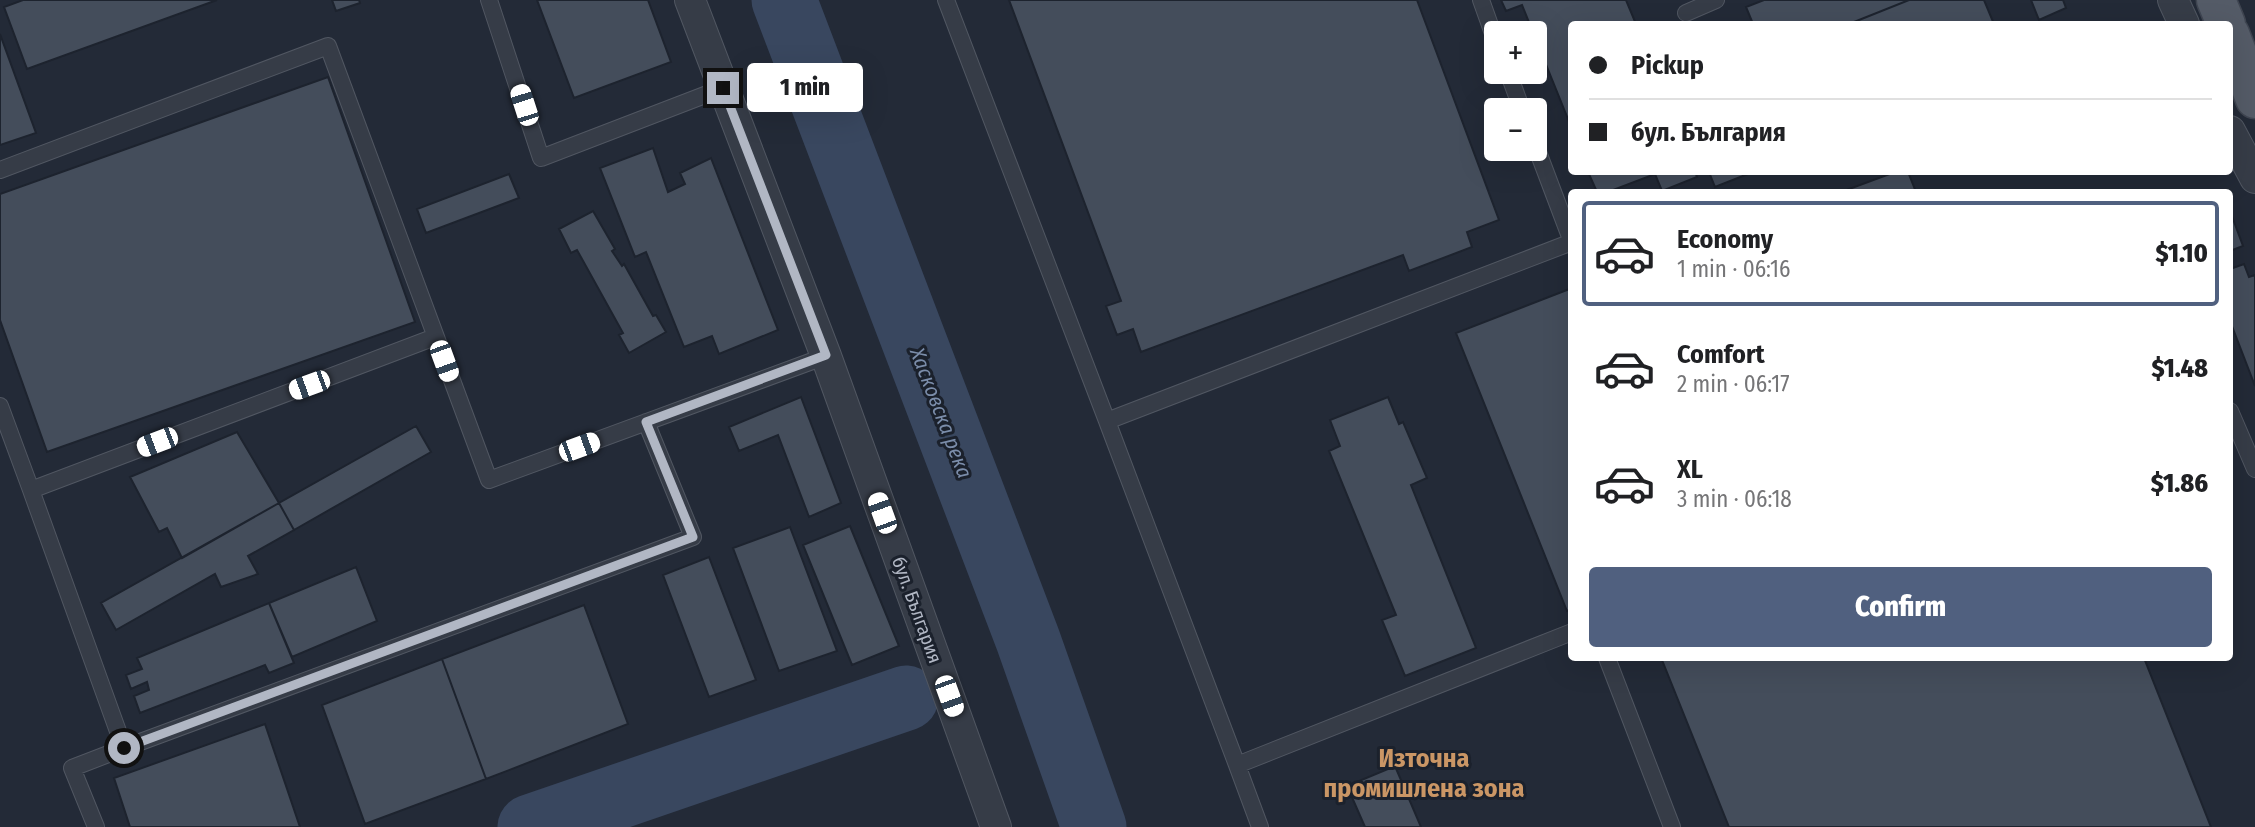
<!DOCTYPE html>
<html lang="en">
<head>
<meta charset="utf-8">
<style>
	:root { --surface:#fff; --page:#f6f6f6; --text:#202124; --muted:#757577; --line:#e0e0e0; --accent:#50607f }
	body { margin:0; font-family:"Fira Sans Condensed",sans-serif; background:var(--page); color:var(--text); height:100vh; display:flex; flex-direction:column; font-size:26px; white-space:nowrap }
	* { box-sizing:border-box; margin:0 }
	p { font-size:23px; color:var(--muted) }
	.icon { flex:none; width:38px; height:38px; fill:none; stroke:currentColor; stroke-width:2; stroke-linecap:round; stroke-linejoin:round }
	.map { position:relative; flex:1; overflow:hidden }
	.side { position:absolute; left:1568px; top:189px; width:665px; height:472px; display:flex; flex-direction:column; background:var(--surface); border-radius:7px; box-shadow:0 7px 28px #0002 }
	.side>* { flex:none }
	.guide { position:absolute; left:1568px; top:21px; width:665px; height:154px; border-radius:7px; box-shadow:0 7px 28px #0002; display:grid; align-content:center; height:154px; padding:0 21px; background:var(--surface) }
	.buttons { position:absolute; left:1484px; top:21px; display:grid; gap:14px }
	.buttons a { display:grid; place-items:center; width:63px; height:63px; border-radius:7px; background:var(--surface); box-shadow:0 7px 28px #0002; font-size:35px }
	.end { position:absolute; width:32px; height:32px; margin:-16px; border:9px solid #b1b7c4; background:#111; box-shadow:0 0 0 4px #111 }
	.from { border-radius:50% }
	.bubble { position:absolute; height:49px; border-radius:7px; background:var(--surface); box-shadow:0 7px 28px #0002; font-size:23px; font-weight:800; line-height:49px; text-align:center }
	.car { position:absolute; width:21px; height:42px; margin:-21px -10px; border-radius:9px; box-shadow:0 0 5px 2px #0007; background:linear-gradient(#fff 24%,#345 0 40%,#fff 0 76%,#345 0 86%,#fff 0) }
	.guide b { display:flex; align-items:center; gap:24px; height:66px; font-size:26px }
	.guide b+b { border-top:2px solid var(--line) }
	.guide i { width:18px; height:18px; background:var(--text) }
	ul { padding:12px 0 0; list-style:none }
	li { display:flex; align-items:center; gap:21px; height:105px; margin:0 14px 10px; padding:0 7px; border:4px solid transparent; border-radius:7px }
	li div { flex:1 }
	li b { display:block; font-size:26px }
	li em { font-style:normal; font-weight:800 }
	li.active { border-color:var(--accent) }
	li>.icon { width:63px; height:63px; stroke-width:1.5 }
	.button { display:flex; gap:14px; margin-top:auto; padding:14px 21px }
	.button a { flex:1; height:80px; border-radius:7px; background:var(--accent); color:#fff; font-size:28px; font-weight:800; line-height:80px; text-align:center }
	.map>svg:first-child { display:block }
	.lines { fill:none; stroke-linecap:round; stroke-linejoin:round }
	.river { stroke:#39475f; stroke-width:65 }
	.building { fill:#444d5b; stroke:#1d232e; stroke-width:2 }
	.service-casing { stroke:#515762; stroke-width:18 }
	.minor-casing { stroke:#515762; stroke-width:32 }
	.primary-casing { stroke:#3f4551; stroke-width:41 }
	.service { stroke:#363c47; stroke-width:16 }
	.minor { stroke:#363c47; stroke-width:30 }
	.primary { stroke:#545b67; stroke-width:38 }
	.route { stroke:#b1b7c4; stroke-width:9 }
	.labels { text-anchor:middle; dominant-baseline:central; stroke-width:6; stroke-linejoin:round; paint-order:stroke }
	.street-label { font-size:19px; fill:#b1b7c4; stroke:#1b212c }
	.water-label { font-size:21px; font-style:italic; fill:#7b8daa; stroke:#1b212c }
	.district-label { font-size:26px; font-weight:bold; fill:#ca9665; stroke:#1b212c }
</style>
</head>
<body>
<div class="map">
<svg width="2255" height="827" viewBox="0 0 2255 827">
	<rect width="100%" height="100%" fill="#232a37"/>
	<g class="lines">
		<path class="river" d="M784 0 1028 640 1094 827
			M530 827 906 698"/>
	</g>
	<path class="building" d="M23 0H217L27 69 4 7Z
		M332 0H359L360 3 336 11Z
		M537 0H648L671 62 574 98Z
		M1009 0H1417L1499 220 1467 232 1472 247 1409 271 1403 255 1141 352 1133 329 1117 335 1106 306 1121 301Z
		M1501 0H1626L1636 24H1572V129L1522 5 1506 11Z
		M1764 0H1909L1849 24H1753L1746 7Z
		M1909 0H1984L1994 24H1849Z
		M2031 0H2063L2066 8 2039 20Z
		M0 34 36 133 0 145Z
		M328 77 415 322 47 452 0 320V194Z
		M653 148 668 192 685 184 680 173 711 158 778 330 719 354 712 336 684 347 646 252 635 257 600 168Z
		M1588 172H1695L1697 177 1662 191 1655 174 1608 192H1597Z
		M1709 172H1753L1715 187Z
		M1895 172H1908L1916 192H1841Z
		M509 174 519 198 426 233 417 209Z
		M593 211 615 249 612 251 622 266 624 264 653 316 656 315 666 332 629 353 619 335 623 333 577 250 571 253 559 229Z
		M2230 211 2243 246 2230 251Z
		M2244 264 2249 277 2255 275V386L2230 321V269Z
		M1572 288V609L1567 611 1456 333Z
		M801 397 841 503 809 517 778 435 739 451 729 427Z
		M1388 397 1399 424 1403 422 1427 478 1411 485 1476 648 1405 676 1382 620 1396 615 1329 451 1340 446 1330 420Z
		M416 426 431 452 294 530 279 503Z
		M237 432 279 503 182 558 167 528 159 532 130 477Z
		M279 503 294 530 248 556 258 574 221 587 215 574 116 630 101 603Z
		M850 526 899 646 852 665 803 545Z
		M790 527 837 651 779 671 733 548Z
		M709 557 756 680 709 697 663 575Z
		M356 567 377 621 292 657 269 603Z
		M269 603 294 663 269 673 265 665 140 713 134 696 149 690 147 682 131 689 126 675 142 669 137 658Z
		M584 605 628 724 486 779 442 659Z
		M1666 658H2144L2211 827H1729L1662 660Z
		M442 659 486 779 365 824 322 705Z
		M265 724 300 827H130L114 778Z
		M1395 766 1421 827H1365L1347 786Z"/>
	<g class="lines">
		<defs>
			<path id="service" d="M489 0 541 158 723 88
				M946 0 1107 421
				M1481 0 1496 42
				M1686 13 1716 0
				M1508 72 1522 110
				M0 170 328 46 489 480 826 356
				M0 406 31 490 435 337
				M2230 411 2255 469
				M31 490 124 748 693 537 646 422
				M1607 658 1672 827
				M1237 765 1107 421 1572 242 1535 144
				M96 827 72 768 124 748
				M1260 827 1237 765 1572 632"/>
			<path id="minor" d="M690 0 826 356 996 827
				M2173 0 2184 24
				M2230 131 2255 178"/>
			<path id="primary" d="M2216 0 2226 24
				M2230 34 2255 99"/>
		</defs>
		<use href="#service" class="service-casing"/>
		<use href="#minor" class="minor-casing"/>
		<use href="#primary" class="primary-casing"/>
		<use href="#service" class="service"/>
		<use href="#minor" class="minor"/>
		<use href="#primary" class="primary"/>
	</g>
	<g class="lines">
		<path class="route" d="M124 748 693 537 646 422 826 355 723 88"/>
	</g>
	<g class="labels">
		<g class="street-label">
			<text transform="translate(917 610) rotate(70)">бул. България</text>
		</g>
		<g class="water-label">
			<text transform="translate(941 413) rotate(69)">Хасковска река</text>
		</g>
		<g class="district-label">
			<text x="1424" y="758">Източна<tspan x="1424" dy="30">промишлена зона</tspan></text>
		</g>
	</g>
</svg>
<div class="buttons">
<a>+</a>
<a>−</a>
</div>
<i class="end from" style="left:124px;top:748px"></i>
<i class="end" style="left:723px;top:88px"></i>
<div class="bubble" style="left:747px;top:63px;width:116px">1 min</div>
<i class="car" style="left:524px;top:105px;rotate:342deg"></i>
<i class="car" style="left:444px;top:361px;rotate:160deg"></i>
<i class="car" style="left:309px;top:385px;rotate:250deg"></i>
<i class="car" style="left:157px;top:442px;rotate:249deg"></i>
<i class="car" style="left:579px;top:447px;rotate:70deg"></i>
<i class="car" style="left:882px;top:513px;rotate:340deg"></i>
<i class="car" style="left:949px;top:696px;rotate:160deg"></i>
<div class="guide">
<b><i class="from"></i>Pickup</b>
<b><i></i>бул. България</b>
</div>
<section class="side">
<ul>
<li class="active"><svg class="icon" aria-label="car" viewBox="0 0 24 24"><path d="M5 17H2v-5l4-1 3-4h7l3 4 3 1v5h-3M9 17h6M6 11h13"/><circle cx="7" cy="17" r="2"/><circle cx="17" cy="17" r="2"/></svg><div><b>Economy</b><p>1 min · 06:16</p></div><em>$1.10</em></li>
<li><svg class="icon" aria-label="car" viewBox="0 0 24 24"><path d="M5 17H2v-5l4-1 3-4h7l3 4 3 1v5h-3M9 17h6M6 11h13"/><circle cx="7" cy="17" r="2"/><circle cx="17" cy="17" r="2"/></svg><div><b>Comfort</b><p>2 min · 06:17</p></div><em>$1.48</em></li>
<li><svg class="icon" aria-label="car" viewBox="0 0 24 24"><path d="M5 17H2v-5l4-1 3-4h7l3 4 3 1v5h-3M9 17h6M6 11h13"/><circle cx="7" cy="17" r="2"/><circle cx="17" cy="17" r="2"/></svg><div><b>XL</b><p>3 min · 06:18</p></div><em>$1.86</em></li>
</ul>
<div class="button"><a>Confirm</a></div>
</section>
</div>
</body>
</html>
